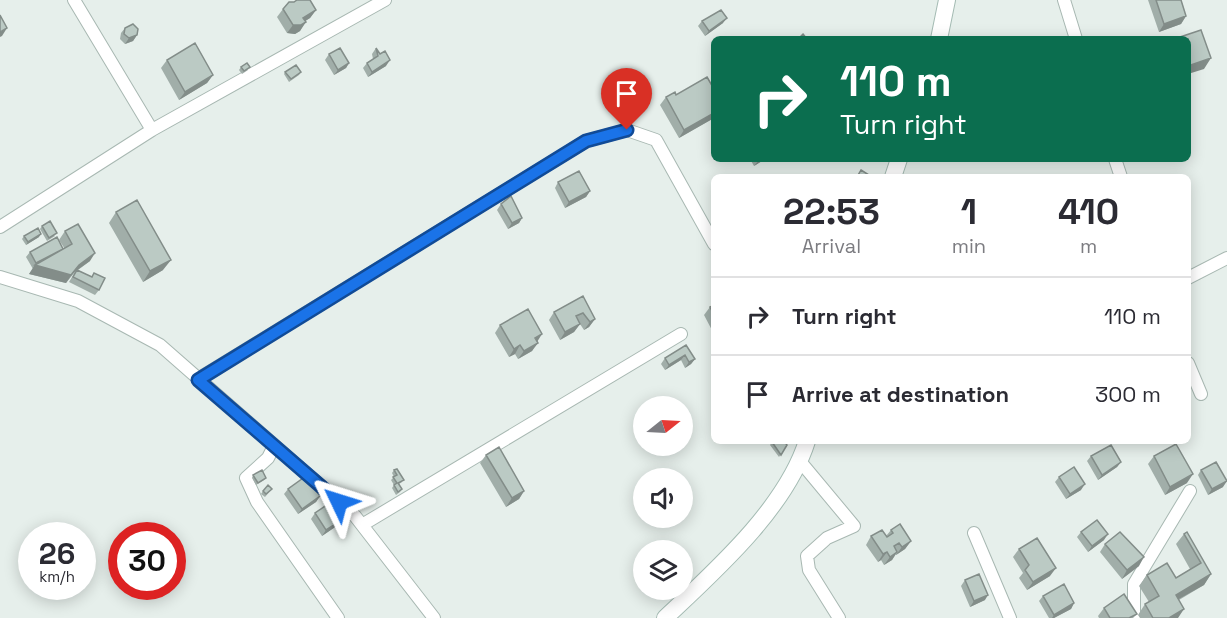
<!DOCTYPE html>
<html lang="en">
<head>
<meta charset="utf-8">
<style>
  :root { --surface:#fff; --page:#f7f7f7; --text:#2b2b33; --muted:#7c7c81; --line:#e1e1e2 }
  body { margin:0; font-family:"Space Grotesk",sans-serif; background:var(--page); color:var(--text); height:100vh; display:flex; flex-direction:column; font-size:22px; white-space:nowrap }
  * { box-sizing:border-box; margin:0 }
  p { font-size:20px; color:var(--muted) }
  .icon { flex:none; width:33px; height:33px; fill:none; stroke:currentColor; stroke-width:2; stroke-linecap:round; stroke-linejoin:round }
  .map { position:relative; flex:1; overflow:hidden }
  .sheet { position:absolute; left:711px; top:174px; width:480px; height:270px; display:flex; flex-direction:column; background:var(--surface); border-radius:9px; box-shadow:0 3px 15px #0003 }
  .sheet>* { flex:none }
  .top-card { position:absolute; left:711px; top:36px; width:480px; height:126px; border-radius:9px; box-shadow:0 3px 15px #0003; background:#0b6e4f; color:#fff; overflow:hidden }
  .needle { width:39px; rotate:72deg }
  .controls { position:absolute; left:633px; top:396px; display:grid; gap:12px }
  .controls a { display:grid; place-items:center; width:60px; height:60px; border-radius:50%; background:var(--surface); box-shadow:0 3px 15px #0003; font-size:30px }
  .speed { position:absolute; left:18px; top:522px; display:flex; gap:12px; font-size:30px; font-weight:700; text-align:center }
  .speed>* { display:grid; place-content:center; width:78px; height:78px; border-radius:50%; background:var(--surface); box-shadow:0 3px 15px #0003; line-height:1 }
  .speed small { font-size:15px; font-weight:400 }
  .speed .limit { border:9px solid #d22; background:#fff; color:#111 }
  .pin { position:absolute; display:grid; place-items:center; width:51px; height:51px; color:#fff; margin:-62px -26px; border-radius:50% 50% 50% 0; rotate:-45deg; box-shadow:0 0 6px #0007 }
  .pin .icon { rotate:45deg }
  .me { position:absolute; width:66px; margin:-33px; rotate:311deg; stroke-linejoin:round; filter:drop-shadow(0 0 4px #0008) }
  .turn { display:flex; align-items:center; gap:21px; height:126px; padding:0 30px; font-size:27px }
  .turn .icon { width:78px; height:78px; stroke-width:2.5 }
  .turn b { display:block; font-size:42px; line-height:51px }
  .eta { display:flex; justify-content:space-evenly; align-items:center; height:102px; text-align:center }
  .eta b { font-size:36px; font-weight:800; line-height:42px }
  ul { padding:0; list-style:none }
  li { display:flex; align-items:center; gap:18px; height:78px; padding:0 30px; border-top:2px solid var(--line) }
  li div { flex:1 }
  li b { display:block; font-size:22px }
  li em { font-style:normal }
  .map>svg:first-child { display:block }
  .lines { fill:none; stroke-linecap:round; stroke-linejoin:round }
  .street-casing { stroke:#a8b8b2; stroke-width:14 }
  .secondary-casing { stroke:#a4bbb3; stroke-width:18 }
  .street { stroke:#fff; stroke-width:12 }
  .secondary { stroke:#fff; stroke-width:16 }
  .wall { fill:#a1aea9 }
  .shaded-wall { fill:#838d89 }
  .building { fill:#bbcac4; stroke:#838d89; stroke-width:1.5 }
  .route-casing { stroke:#114b97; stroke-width:15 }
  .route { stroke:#1a73e8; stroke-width:10 }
</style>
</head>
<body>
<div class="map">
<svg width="1227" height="618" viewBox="0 0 1227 618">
  <rect width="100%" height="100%" fill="#e6efeb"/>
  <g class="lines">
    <g class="street-casing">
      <path id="street" d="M74,0L152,130
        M1064,0L1076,39
        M1115,159L1121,177
        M0,227L152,130L385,0
        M0,277L78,301L160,345L355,516L434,618
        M1188,278L1227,258
        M1188,363L1201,394
        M198,379L586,141L627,130L656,140L714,244
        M274,446L268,458L246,478L257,502L338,618
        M799,460L854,526L827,538L807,556L809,570L839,618
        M362,525L681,334
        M974,533L1010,618
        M1134,618V584L1190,491"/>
    </g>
    <g class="secondary-casing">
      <path id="secondary" d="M939,39L947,0
        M893,177L899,159
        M665,618C715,571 786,508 807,441"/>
    </g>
    <use href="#street" class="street"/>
    <use href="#secondary" class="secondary"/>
  </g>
  <path class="wall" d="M1148,0H1181L1186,16L1181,24L1159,32Z
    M283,9L316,10L310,18L305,21L300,31L295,34L287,33L277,17Z
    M702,21L723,23L705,36L698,26Z
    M125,28L137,35L133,41L125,44L120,39L121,33Z
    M376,48L386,66L368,77L363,68L367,63L373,59L372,54Z
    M329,54L349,63L346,68L334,75L325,60Z
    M167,60L213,75L207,83L179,100L161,68Z
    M241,67L248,70L242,74L239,70Z
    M285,72H301L299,75L289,82L284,74Z
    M714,87V118L679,138L660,105L666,97L713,88Z
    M750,159H763L762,161L754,166Z
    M558,182L590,191L586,197L565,208L555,188Z
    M501,204L522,218L519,223L508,229L497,210Z
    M116,212L163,270L143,282L109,223Z
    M42,226L55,236L47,241L40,229Z
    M65,231L90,261L78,270L91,277L94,273L99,290L95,295L69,282L75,272L66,283L29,274L33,269L26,257L30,252L65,249L59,240Z
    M24,236L39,237L26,245L22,239Z
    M583,296L595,319L589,327L584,330L580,324L574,332L560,340L549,320L554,312Z
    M714,305V334L704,315L710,307Z
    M500,325L537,341L532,351L518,359L515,354L509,357L495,333Z
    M686,345L695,359L691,364L685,368L681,360L665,370L661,364L665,358Z
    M772,442L787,445L779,457L770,445Z
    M486,455L524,491L519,499L506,507L480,463Z
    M1091,456L1121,462L1117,467L1098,480L1087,461Z
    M1154,456L1187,483L1165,495L1148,464Z
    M394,470L402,482L399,484L402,489L400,492L396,495L392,488L394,485L391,480L394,477L392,473Z
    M1201,470L1223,487L1208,495L1198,475Z
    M253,475L266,478L264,480L256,485L252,478Z
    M1059,477L1081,490L1066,499L1055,482Z
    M272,489L265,497L261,494L263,491Z
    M288,489L320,496L316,502L298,514L284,494Z
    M315,513L345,518L341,523L322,536L311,519Z
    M891,530L911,541L905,549L896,555V554L892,560L884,565L881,560L878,562L866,545L871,536H886Z
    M1081,532L1104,540L1088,552L1077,537Z
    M1184,534L1211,574L1204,585L1179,600L1178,618H1140L1138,615L1145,604L1149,602L1139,586L1147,575L1176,578L1190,569L1176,544Z
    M1105,544L1139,566L1122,579L1100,552Z
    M1019,549L1050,576L1027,590L1019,578L1023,573L1013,557Z
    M965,580L985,600L970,607L961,586Z
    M1043,596L1074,603L1071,609L1054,618H1049L1039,601Z
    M1104,608L1137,614L1133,618H1099L1098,616Z"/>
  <path class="shaded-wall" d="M316,10L310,18L299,25L306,22L300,31L295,34L287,33L293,25Z
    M1186,16L1181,24L1159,32L1164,24Z
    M727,18L723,23L705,36L709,31Z
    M7,28L2,36L0,37V32Z
    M137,35L133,41L125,44L129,38Z
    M1211,58L1204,69L1188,74V66Z
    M390,60L386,66L368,77L372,72Z
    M349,63L346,68L334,75L338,70Z
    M213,75L207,83L179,100L185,92Z
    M714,113V118L679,138L684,130Z
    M760,159H763L762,161L754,166Z
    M590,191L586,197L565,208L569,202Z
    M522,218L519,223L508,229L512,223Z
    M41,234L39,237L26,245L28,242Z
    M63,249L79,265L95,253L90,261L73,273L66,283L29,274L36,263Z
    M171,260L163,270L143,282L150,271Z
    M595,319L589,327L584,330L590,322Z
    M580,324L574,332L560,340L565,332Z
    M542,334L537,342L535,338Z
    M538,343L532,351L518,359L524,351Z
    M520,345L515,354L509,357L514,349Z
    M685,355L681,360L665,370L669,365Z
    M695,359L691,364L685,368L689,362Z
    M1121,462L1117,467L1098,480L1102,475Z
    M1193,474L1187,483L1165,495L1170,487Z
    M1227,481L1223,487L1208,495L1212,489Z
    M1085,484L1081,490L1066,499L1070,494Z
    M524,491L519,499L506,507L512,498Z
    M320,496L316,502L298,514L302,509Z
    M345,518L341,523L322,536L326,530Z
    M1108,534L1104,540L1088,552L1092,546Z
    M911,541L905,549L896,555L902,547Z
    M887,552L881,560L878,562L883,554Z
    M897,552L892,560L884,565L890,557Z
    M1144,557L1139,566L1122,579L1127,570Z
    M1056,568L1050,576L1027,590L1033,582Z
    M1211,574L1204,585L1168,605L1176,595Z
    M988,595L985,600L970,607L974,601Z
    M1074,603L1071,609L1054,618H1052L1054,615Z
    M1184,609L1178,618H1169Z"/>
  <path class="building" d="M297,0H310L316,10L303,18L306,22L301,25H293L283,9L289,2H294Z
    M1156,0H1181L1186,16L1164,24Z
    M721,10L727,18L709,31L702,21Z
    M0,15L7,28L0,32Z
    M133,24L138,29L137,35L129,38L124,34L125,28Z
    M1201,30L1211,58L1188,66V39H1174Z
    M803,34L807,39H798Z
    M195,43L213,75L185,92L167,60Z
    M340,48L349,63L338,70L329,54Z
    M376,48L380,54L385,51L390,60L372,72L367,63L378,56Z
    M247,63L250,67L244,71L241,67Z
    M296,65L301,72L291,79L285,72Z
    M707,77L714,89V113L684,130L666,97L675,92L676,95Z
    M861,170L869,175L868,177H857Z
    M579,171L590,191L569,202L558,182Z
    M511,196L522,218L512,223L501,204Z
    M137,200L171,260L150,271L116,212Z
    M50,221L57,233L49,238L42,226Z
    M78,224L95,253L79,265L71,275L35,265L72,244L65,231Z
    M38,228L41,234L28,242L24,236Z
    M57,237L63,249L36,263L30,252Z
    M77,270L92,277L94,273L105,278L99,290L73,277Z
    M583,296L595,319L590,322L583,313L576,316L580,324L565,332L554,312Z
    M714,305V315L710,307Z
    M528,309L542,334L535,338L538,343L524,351L520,345L514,349L500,325Z
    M686,345L695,359L689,362L685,355L669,365L665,358Z
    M774,441H784L787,445L781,455L772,442Z
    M1176,444L1193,474L1170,487L1154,456Z
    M1111,445L1121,462L1102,475L1091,456Z
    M499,447L524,491L512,498L486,455Z
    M1216,462L1227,481L1212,489L1201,470Z
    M1074,467L1085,484L1070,494L1059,477Z
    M397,469L404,480L398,483L402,489L398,492L394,485L397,483L393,477L397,475L394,470Z
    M262,470L266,478L258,483L253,475Z
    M306,476L320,496L302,509L288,489Z
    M268,485L272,489L266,494L263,491Z
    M334,500L345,518L326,530L315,513Z
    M1097,520L1108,534L1092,546L1081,532Z
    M900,524L911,541L902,547L899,543L894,546L897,552L890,557L887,552L883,554L871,536L882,530L887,537L893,533L891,530Z
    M1120,532L1144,557L1127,570L1105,544Z
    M1187,532L1211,574L1176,595L1184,609L1169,618H1153L1145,604L1159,596L1147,575L1167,563L1176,578L1201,563L1184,534Z
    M1037,538L1056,568L1033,582L1025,570L1029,565L1019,549Z
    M979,574L988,595L974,601L965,580Z
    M1064,584L1074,603L1054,615L1043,596Z
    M1124,594L1137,614L1129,618H1110L1104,608Z"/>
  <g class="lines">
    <g class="route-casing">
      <path id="route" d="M339,502L198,380L586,141L627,130"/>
    </g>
    <use href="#route" class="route"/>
  </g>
</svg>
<div class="controls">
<a><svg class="needle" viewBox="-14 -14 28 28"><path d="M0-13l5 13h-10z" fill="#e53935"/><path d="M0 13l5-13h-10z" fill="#7c7c81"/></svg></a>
<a><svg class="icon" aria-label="sound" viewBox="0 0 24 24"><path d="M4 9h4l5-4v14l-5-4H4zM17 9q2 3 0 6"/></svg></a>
<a><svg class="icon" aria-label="layers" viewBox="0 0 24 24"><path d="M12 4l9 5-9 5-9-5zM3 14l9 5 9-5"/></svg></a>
</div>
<div class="speed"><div>26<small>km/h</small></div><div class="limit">30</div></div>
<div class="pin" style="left:627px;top:130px;background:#d93025"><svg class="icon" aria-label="arrive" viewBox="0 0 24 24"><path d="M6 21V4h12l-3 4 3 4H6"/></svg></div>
<svg class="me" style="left:339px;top:502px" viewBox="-20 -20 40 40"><path d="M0-17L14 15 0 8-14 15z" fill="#1a73e8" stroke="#fff" stroke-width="4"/></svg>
<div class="top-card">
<div class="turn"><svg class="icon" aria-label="right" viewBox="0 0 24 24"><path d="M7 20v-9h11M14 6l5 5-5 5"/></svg><div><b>110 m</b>Turn right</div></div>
</div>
<section class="sheet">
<div class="eta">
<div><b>22:53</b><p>Arrival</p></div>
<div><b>1</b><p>min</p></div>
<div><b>410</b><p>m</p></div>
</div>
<ul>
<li><svg class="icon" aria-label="right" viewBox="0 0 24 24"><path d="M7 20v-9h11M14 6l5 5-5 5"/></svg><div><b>Turn right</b></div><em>110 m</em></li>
<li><svg class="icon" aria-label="arrive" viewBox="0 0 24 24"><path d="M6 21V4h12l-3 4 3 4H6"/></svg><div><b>Arrive at destination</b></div><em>300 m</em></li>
</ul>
</section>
</div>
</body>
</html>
